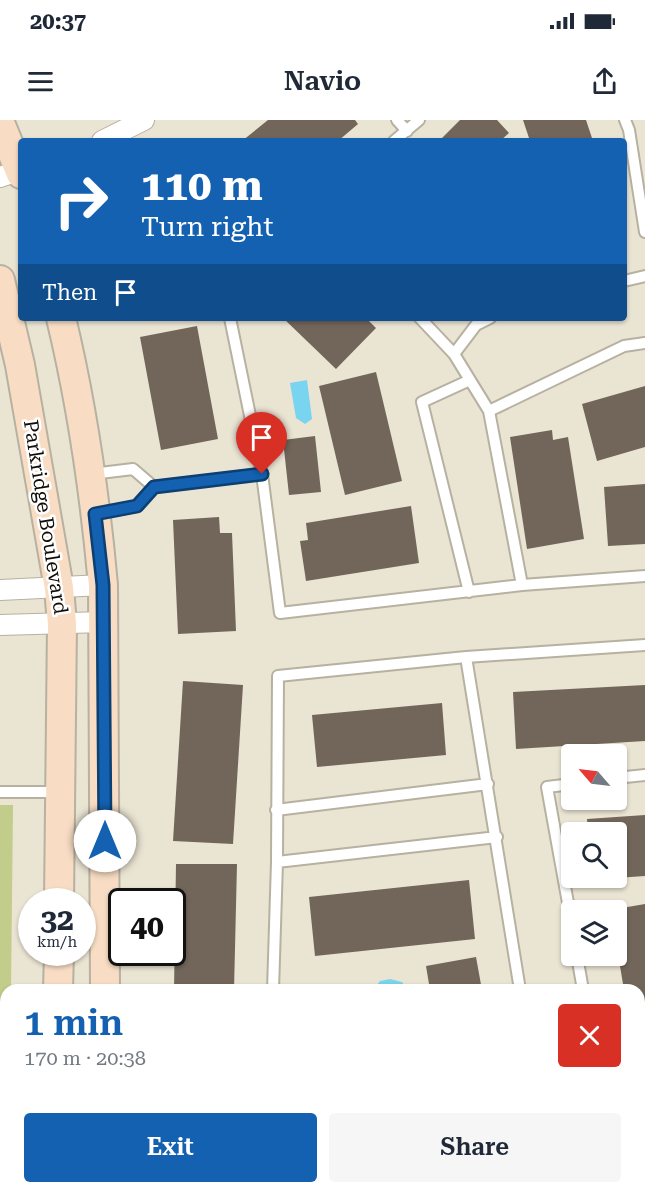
<!DOCTYPE html>
<html lang="en">
<head>
<meta charset="utf-8">
<style>
  :root { --surface:#fff; --page:#f6f6f7; --text:#1f2937; --muted:#747a83; --accent:#1361b0 }
  body { margin:0; font-family:"Roboto Serif",serif; background:var(--page); color:var(--text); height:100vh; display:flex; flex-direction:column; font-size:22px; white-space:nowrap }
  * { box-sizing:border-box; margin:0 }
  p { font-size:20px; color:var(--muted) }
  .icon { flex:none; width:33px; height:33px; fill:none; stroke:currentColor; stroke-width:2; stroke-linecap:round; stroke-linejoin:round }
  .map { position:relative; flex:1; overflow:hidden }
  .sheet { position:absolute; left:0px; top:864px; width:645px; height:210px; display:flex; flex-direction:column; background:var(--surface); border-radius:18px 18px 0 0; box-shadow:0 2px 4px #0004 }
  .sheet>* { flex:none }
  .guide { position:absolute; left:18px; top:18px; width:609px; height:183px; border-radius:6px; box-shadow:0 2px 4px #0004; background:#1361b0; color:#fff; overflow:hidden }
  .needle { width:39px; rotate:298deg }
  .fabs { position:absolute; left:561px; top:624px; display:grid; gap:12px }
  .fabs a { display:grid; place-items:center; width:66px; height:66px; border-radius:6px; background:var(--surface); box-shadow:0 2px 4px #0004; font-size:30px }
  .speed { position:absolute; left:18px; top:768px; display:flex; gap:12px; font-size:30px; font-weight:700; text-align:center }
  .speed>* { display:grid; place-content:center; width:78px; height:78px; border-radius:50%; background:var(--surface); box-shadow:0 2px 4px #0004; line-height:1 }
  .speed small { font-size:15px; font-weight:400 }
  .speed .limit { border:3px solid #111; border-radius:9px; background:#fff; color:#111 }
  .pin { position:absolute; display:grid; place-items:center; width:51px; height:51px; color:#fff; margin:-62px -26px; border-radius:50% 50% 50% 0; rotate:-45deg; box-shadow:0 0 6px #0007 }
  .pin .icon { rotate:45deg }
  .me { position:absolute; width:66px; margin:-33px; rotate:0deg; stroke-linejoin:round; filter:drop-shadow(0 0 4px #0008) }
  .turn { display:flex; align-items:center; gap:21px; height:126px; padding:0 24px; font-size:27px }
  .turn .icon { width:78px; height:78px; stroke-width:2.5 }
  .turn b { display:block; font-size:42px; line-height:51px }
  .then { display:flex; align-items:center; height:57px; padding:0 24px; background:#0003; gap:12px; font-size:22px }
  .round { display:grid; place-items:center; flex:none; width:63px; height:63px; border-radius:6px; background:var(--page) }
  .summary { display:flex; align-items:center; justify-content:space-between; height:102px; padding:0 24px }
  h1 { font-size:36px; font-weight:600; line-height:45px; color:var(--accent) }
  .action { display:flex; gap:12px; margin-top:auto; padding:12px 24px }
  .action a { flex:1; height:69px; border-radius:6px; background:var(--accent); color:#fff; font-size:24px; font-weight:600; line-height:69px; text-align:center }
  .action a+a { background:var(--page); color:var(--text) }
  .status { display:flex; justify-content:space-between; align-items:center; height:42px; padding:0 30px; background:var(--surface); direction:ltr }
  .status svg { height:16px; fill:currentColor }
  header { display:flex; justify-content:space-between; align-items:center; height:78px; padding:0 24px; background:var(--surface); font-size:27px; font-weight:600 }
  .map>svg:first-child { display:block }
  .green { fill:#c2cd8b }
  .water { fill:#79d4f0 }
  .building { fill:#72665a }
  .lines { fill:none; stroke-linecap:round; stroke-linejoin:round }
  .lane-casing { stroke:#b7b1a1; stroke-width:14 }
  .street-casing { stroke:#b7b1a1; stroke-width:22 }
  .secondary-casing { stroke:#b7b1a1; stroke-width:32 }
  .lane { stroke:#fff; stroke-width:10 }
  .street { stroke:#fff; stroke-width:20 }
  .secondary { stroke:#f8ddc4; stroke-width:28 }
  .route-casing { stroke:#0c3f72; stroke-width:15 }
  .route { stroke:#1361b0; stroke-width:10 }
  .labels { text-anchor:middle; stroke-width:5; stroke-linejoin:round; paint-order:stroke }
  .street-label { font-size:20px; fill:#0f0d07; stroke:#fff }
</style>
</head>
<body>
<div class="status"><b>20:37</b><svg viewBox="0 0 49 12"><path d="M0 12V9h3v3zM5 12V6h3v6zM10 12V3h3v9zM15 12V0h3v12zM26 1h20v11H26zM47 4h2v5h-2z"/></svg></div>
<header><svg class="icon" aria-label="menu" viewBox="0 0 24 24"><path d="M4 6h16M4 12h16M4 18h16"/></svg>Navio<svg class="icon" aria-label="share" viewBox="0 0 24 24"><path d="M12 15V3M7 8l5-5 5 5M5 13v7h14v-7"/></svg></header>
<div class="map">
<svg width="645" height="1074" viewBox="0 0 645 1074">
  <rect width="100%" height="100%" fill="#eae4d3"/>
  <path class="green" d="M0,685H13L11,870H6V1068H9V1074H0Z"/>
  <path class="water" d="M307,260L312,299L305,304L296,298L290,263Z
    M390,859L402,862L408,870H373L380,861Z"/>
  <path class="building" d="M268,0H355L358,4L338,21H242Z
    M460,0H497L509,13L500,21H439Z
    M523,0H586L593,21H530Z
    M283,198H366L376,208L336,249Z
    M197,206L218,319L161,330L140,217Z
    M376,252L402,361L345,375L319,266Z
    M645,266V327L597,341L582,284Z
    M552,310L553,320L568,317L584,419L527,429L510,317Z
    M315,316L321,372L289,375L283,320Z
    M645,364V424L608,426L604,367Z
    M411,386L419,443L306,461L300,421L308,420L306,403Z
    M219,397L220,413H232L236,511L178,514L173,400Z
    M183,561L243,565L233,724L173,721Z
    M645,565V621L516,629L513,572Z
    M442,583L446,635L317,647L312,595Z
    M645,695V756L616,758V712H588L587,699Z
    M176,744H237L234,870H174Z
    M579,758H603V759L579,761Z
    M469,760L475,819L315,836L309,777Z
    M645,784V932L639,933V870H624L616,822V789Z
    M476,837L482,870H430L426,846Z
    M319,865L339,869V870H318Z
    M645,962V1020L639,1021V963Z
    M171,1068H232L231,1074H170Z
    M330,1068H353L345,1074H334Z"/>
  <g class="lines">
    <g class="lane-casing">
      <path id="lane" d="M397,0L407,11
        M625,0L629,10L645,112
        M394,21L419,0
        M624,161L645,156
        M230,198L262,354L280,493L522,465L645,456
        M420,198L454,234L476,205L490,198
        M454,234L489,291L522,465
        M489,291L624,226L645,223
        M92,354L133,349L154,367
        M96,394L137,386L154,367L262,354
        M469,472L422,282L470,260
        M466,537L520,870
        M616,658L645,655
        M572,664L547,667L572,805
        M0,672H59
        M276,690L488,664
        M277,742L497,717
        M577,836L583,870
        M273,870L277,742L278,556L466,537L645,525
        M639,1059L645,1058
        M552,1068L553,1074
        M267,1074V1068
        M404,1074L412,1068
        M574,1074L601,1068"/>
    </g>
    <g class="street-casing">
      <path id="street" d="M102,21L144,0
        M0,57L21,50
        M0,470L103,465
        M0,505L104,502"/>
    </g>
    <g class="secondary-casing">
      <path id="secondary" d="M0,3L21,54
        M0,160L20,245L59,468L62,504L59,782
        M61,198C82,285 95,376 103,465L105,870
        M58,870L59,832
        M55,1074V1068
        M102,1074L103,1068"/>
    </g>
    <use href="#lane" class="lane"/>
    <use href="#street" class="street"/>
    <use href="#secondary" class="secondary"/>
  </g>
  <g class="lines">
    <g class="route-casing">
      <path id="route" d="M105,721L103,465L95,394L137,386L154,367L262,354"/>
    </g>
    <use href="#route" class="route"/>
  </g>
  <g class="labels">
    <g class="street-label">
      <text transform="translate(46 397) rotate(81)" y="7">Parkridge Boulevard</text>
    </g>
  </g>
</svg>
<div class="fabs">
<a><svg class="needle" viewBox="-14 -14 28 28"><path d="M0-13l5 13h-10z" fill="#e53935"/><path d="M0 13l5-13h-10z" fill="#747a83"/></svg></a>
<a><svg class="icon" aria-label="search" viewBox="0 0 24 24"><circle cx="10" cy="10" r="6"/><path d="M15 15l6 6"/></svg></a>
<a><svg class="icon" aria-label="layers" viewBox="0 0 24 24"><path d="M12 4l9 5-9 5-9-5zM3 14l9 5 9-5"/></svg></a>
</div>
<div class="speed"><div>32<small>km/h</small></div><div class="limit">40</div></div>
<div class="pin" style="left:262px;top:354px;background:#d93025"><svg class="icon" aria-label="arrive" viewBox="0 0 24 24"><path d="M6 21V4h12l-3 4 3 4H6"/></svg></div>
<svg class="me" style="left:105px;top:721px" viewBox="-20 -20 40 40"><circle r="19" fill="#fff"/><path d="M0-13L10 11 0 6-10 11z" fill="#1361b0"/></svg>
<div class="guide">
<div class="turn"><svg class="icon" aria-label="right" viewBox="0 0 24 24"><path d="M7 20v-9h11M14 6l5 5-5 5"/></svg><div><b>110 m</b>Turn right</div></div>
<div class="then">Then<svg class="icon" aria-label="arrive" viewBox="0 0 24 24"><path d="M6 21V4h12l-3 4 3 4H6"/></svg></div>
</div>
<section class="sheet">
<div class="summary"><div><h1>1 min</h1><p>170 m · 20:38</p></div><a class="round" style="background:#d93025;color:#fff"><svg class="icon" aria-label="close" viewBox="0 0 24 24"><path d="M6 6l12 12M18 6L6 18"/></svg></a></div>
<div class="action"><a>Exit</a><a>Share</a></div>
</section>
</div>
</body>
</html>
